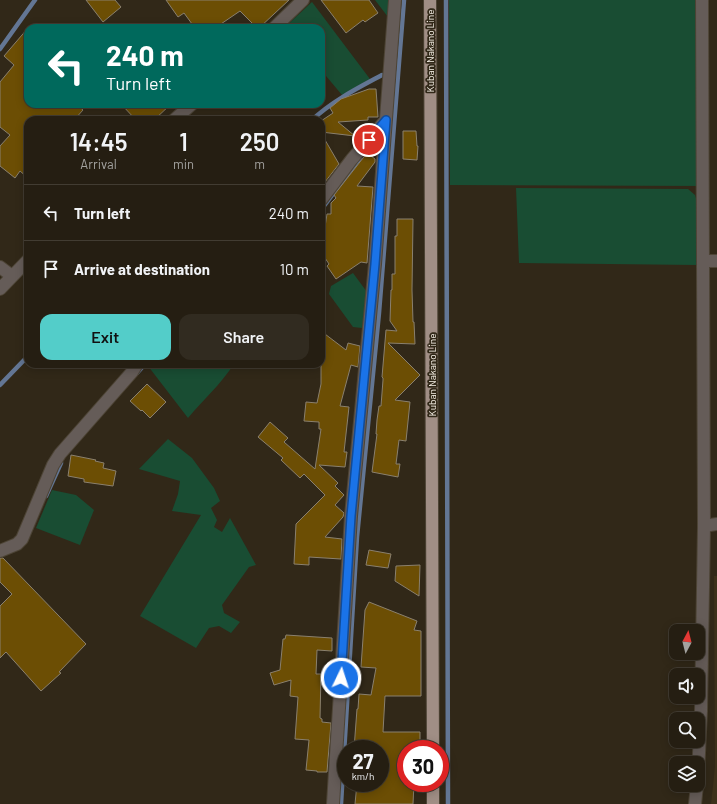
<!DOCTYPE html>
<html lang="en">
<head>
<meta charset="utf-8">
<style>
  :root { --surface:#251e12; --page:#312b20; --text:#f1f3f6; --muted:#a3a29f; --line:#423c32; --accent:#53cdc9 }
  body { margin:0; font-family:Barlow,sans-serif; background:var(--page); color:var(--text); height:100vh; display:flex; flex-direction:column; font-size:15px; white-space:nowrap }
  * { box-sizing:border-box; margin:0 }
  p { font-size:13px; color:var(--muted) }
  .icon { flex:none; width:22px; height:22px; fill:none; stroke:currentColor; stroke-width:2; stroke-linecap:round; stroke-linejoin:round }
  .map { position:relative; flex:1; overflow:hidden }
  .details { position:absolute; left:24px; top:116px; width:301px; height:252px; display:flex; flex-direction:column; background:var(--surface); border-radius:12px; box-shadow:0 2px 10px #0003,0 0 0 1px var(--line) }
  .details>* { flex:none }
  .hud { position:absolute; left:24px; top:24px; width:301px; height:84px; border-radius:12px; box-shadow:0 2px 10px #0003,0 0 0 1px var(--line); background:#00695c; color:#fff; overflow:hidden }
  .needle { width:26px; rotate:7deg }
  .fabs { position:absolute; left:669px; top:624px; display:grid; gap:8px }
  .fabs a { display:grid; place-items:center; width:36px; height:36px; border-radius:8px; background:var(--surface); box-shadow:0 2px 10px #0003,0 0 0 1px var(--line); font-size:20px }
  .speed { position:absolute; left:337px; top:740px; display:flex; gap:8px; font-size:20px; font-weight:700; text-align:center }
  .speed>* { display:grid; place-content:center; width:52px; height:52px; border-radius:50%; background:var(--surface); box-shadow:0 2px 10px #0003,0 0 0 1px var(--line); line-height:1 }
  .speed small { font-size:10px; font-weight:400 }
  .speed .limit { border:6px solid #d22; background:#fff; color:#111 }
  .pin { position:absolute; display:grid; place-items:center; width:34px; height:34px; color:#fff; margin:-17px; border:2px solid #fff; border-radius:50%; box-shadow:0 1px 4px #0007 }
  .me { position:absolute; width:44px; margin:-22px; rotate:4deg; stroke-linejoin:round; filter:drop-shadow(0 0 3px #0008) }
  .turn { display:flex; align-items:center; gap:14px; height:84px; padding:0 16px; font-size:18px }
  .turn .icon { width:52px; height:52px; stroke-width:2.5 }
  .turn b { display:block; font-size:28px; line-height:34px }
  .eta { display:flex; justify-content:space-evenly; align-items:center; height:68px; text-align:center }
  .eta b { font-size:24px; font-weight:600; line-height:28px }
  .cta { display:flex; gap:8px; margin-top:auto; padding:8px 16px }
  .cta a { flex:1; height:46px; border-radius:12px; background:var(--accent); color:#111; font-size:16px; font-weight:600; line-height:46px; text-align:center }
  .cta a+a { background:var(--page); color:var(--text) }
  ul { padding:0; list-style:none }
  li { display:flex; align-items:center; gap:12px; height:56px; padding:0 16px; border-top:1px solid var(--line) }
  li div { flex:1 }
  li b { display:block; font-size:15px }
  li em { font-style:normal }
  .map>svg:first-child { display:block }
  .built { fill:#3d311b }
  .green { fill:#194d33 }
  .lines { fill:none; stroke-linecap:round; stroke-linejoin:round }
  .stream { stroke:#637694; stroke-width:4.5 }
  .building { fill:#6c4e04; stroke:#8a806e }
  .minor-casing { stroke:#4d4435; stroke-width:14 }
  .major-casing { stroke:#4d4435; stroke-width:14 }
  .minor { stroke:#655c58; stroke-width:12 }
  .major { stroke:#a08e85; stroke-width:12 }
  .route-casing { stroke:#114b97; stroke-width:10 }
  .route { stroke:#1a73e8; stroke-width:7 }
  .labels { text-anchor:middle; stroke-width:3.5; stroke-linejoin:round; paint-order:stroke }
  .street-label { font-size:10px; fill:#f7f1e7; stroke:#312818 }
</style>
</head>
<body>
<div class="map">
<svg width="717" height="804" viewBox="0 0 717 804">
  <rect width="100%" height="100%" fill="#312818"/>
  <path class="built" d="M714,576H717V804H711L715,767Z"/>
  <path class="green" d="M375,0H389L388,17Z
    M449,0H709V186L450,185Z
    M312,2L370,79L342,95L321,70V28H284Z
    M516,188L688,189L695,195L697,202L696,265L519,263Z
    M353,273L367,292L362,328L353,327L329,294L331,286Z
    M150,364H234C221,384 203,400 188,418L148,366Z
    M168,439L192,458L214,488L220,501L211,508L217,520L214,527L222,532L230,518L256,565L249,567L222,605L224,613L240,622L231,633L219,626L209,628L196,648L140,616L201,515L172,511L178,494L180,481L139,469Z
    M52,490L76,495L94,510L80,545L36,528Z"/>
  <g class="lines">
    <path class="stream" d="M446,0L448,804
      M0,49L35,0
      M312,120C332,101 358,88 382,75
      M321,210L360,158
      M137,373L145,364
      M0,385L28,356
      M46,496L61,463
      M341,804L357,537L379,313L404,0"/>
  </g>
  <path class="building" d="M86,0H115L121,7L103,22Z
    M166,0H289L259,28H257L240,11L215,28H195L184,13L178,17Z
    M321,0H369L378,13L365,22L363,20L346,33Z
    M28,28V104H76L83,110L74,120H28V178L20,171L15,178L0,166V146L10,135L0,127V82L14,65L4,56Z
    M369,89H376L378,117H368V120L338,122L355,136L321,132V121L333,113L330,108L341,99Z
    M121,104H171L154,120H136Z
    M403,131H416L417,146H418L417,160L403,159Z
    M321,133L339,164L325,182L321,176Z
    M367,153L375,159V162L357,186L373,187L367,263L361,262L336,279L327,266L329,264L321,252V230L325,227L327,214H331V203L336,198L334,195Z
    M397,219H413L412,290L413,322H414L415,344L388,343L420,375L395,400L410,402L406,441L399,440L396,464H400L398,477L372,472L377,434H376L377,420L379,406H381L383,380V378L382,377L386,330L397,331L390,321L391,290H392V274H395V236H397Z
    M321,331L346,350L348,343L360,346L358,367L351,365L340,406L349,407L344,452H347L345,467L319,465L338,483L335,486L344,495L335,505L344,513L343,517L325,537L342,539L341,559L309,557V565L294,564L296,524L325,495L304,474L300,478L281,460L283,458L258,437L270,422L288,438L284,442L315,469L321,429H319V422L304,421L306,402L317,403L321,384Z
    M147,384L166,402L150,418L142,410L141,411L130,401Z
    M71,455L96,460L95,461L104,463L103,468L116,471L113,486L84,482V479L68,476Z
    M369,550L391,554L388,568L366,565Z
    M0,558H3L86,644L59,672L61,673L41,691L6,652L0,658V606L12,594L0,582Z
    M420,565L419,596L395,581L396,566Z
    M369,602L417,621L414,630L421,631V696H385L383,732H420V749H406V783H414L413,804H355L357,783H380V749H354L357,709H358L359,694L371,695L376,668L361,667L365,610Z
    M286,635L332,638V651L317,650L316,674H321L320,718L322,719V722L331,723L327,772H317V771L306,770L309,740L295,739L298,697L290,696L291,680L274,685L270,673L280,670L283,639H285Z"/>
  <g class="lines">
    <g class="minor-casing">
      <path id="minor" d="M274,28L303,0
        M174,120L192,104
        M321,200L352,159L386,120
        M703,261H717
        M0,267L12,276
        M0,289L28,260
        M704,526L717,524
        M0,551L17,544L22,539L53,465L60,454L132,372L137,364
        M698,774L701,711L704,526L702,0
        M333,804L351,516L375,264L395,0
        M695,804L697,785"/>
    </g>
    <g class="major-casing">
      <path id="major" d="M430,0L433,749
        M433,783V804"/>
    </g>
    <use href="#minor" class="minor"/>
    <use href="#major" class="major"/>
  </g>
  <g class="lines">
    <g class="route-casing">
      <path id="route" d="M341,678L351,516L375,264L386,120L369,140"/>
    </g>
    <use href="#route" class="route"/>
  </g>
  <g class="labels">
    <g class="street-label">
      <text transform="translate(430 51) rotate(-90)" y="4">Kuban Nakano Line</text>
      <text transform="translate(432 375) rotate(-90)" y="4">Kuban Nakano Line</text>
    </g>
  </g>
</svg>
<div class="fabs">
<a><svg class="needle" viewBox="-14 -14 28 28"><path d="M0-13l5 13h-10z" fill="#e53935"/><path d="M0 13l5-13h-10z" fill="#a3a29f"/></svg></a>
<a><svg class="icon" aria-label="sound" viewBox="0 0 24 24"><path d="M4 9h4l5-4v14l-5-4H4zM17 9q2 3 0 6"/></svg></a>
<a><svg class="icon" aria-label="search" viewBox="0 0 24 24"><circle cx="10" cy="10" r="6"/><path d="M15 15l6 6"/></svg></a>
<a><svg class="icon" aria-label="layers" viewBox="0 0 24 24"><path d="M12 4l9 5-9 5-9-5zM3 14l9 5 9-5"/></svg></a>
</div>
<div class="speed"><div>27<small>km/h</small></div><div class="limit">30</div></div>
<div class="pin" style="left:369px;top:140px;background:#d93025"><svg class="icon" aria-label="arrive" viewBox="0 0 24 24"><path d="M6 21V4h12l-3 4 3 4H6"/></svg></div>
<svg class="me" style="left:341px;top:678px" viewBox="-20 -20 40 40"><circle r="17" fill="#1a73e8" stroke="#fff" stroke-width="3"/><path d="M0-11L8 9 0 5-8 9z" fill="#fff"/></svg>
<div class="hud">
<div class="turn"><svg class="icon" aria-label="left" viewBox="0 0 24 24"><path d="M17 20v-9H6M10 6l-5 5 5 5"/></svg><div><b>240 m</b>Turn left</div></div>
</div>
<section class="details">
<div class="eta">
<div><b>14:45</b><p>Arrival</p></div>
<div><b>1</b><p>min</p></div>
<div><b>250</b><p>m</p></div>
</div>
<ul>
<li><svg class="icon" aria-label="left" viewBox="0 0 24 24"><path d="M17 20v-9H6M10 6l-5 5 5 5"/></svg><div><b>Turn left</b></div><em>240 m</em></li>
<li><svg class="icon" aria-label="arrive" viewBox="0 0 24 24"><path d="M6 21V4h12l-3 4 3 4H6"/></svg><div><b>Arrive at destination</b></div><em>10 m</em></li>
</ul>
<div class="cta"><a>Exit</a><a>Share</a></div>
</section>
</div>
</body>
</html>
